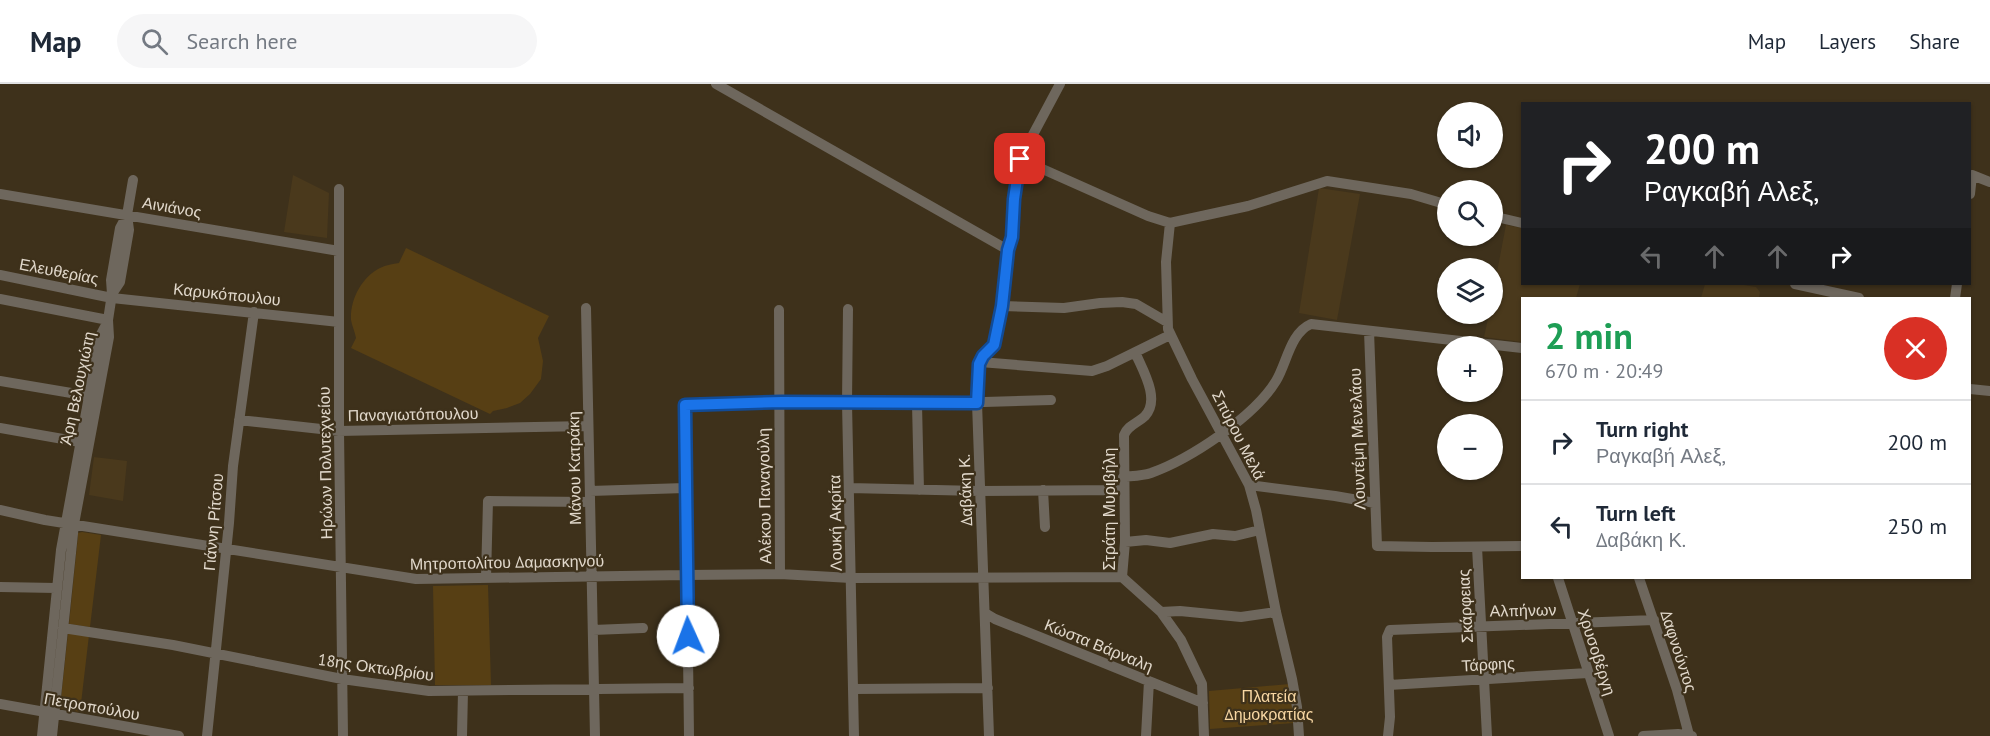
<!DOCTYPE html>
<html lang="en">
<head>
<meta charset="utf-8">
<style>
  :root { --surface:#fff; --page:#f6f6f7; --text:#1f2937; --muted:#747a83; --line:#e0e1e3 }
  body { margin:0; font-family:"PT Sans",sans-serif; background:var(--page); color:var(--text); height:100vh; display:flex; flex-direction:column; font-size:22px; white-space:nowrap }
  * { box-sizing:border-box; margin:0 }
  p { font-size:20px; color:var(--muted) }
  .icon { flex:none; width:33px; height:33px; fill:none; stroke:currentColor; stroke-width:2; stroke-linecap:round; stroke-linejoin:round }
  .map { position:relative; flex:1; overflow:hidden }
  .sheet { position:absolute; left:1521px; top:213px; width:450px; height:282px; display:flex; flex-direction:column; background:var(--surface); border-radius:0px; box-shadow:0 2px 4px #0004 }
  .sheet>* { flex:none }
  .guide { position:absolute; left:1521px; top:18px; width:450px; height:183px; border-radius:0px; box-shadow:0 2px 4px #0004; background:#202124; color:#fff; overflow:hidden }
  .tools { position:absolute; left:1437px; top:18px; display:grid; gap:12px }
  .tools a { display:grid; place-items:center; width:66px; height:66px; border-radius:50%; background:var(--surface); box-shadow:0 2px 4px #0004; font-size:30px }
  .pin { position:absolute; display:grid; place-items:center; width:51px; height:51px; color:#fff; margin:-26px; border-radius:12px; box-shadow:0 3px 9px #0006 }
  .me { position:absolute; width:66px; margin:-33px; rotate:358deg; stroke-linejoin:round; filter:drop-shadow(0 0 4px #0008) }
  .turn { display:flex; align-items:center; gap:21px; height:126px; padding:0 24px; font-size:27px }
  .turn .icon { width:78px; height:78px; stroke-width:2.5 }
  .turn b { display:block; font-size:42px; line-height:51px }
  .lanes { display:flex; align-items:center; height:57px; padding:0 24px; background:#0003; justify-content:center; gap:30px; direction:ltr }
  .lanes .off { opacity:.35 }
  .round { display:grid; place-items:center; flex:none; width:63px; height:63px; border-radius:32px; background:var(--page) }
  .overview { display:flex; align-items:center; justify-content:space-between; height:102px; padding:0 24px }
  h1 { font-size:36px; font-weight:700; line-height:45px; color:#1e9e55 }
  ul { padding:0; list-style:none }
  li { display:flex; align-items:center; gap:18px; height:84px; padding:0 24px; border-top:2px solid var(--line) }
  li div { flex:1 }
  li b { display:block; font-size:22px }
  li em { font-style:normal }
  header { display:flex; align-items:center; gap:36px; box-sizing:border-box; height:84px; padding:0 30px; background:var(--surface); border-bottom:2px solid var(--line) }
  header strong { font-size:28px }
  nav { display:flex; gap:33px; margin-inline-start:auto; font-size:21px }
  .search { width:420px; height:54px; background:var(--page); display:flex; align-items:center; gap:15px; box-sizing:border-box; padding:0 21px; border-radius:33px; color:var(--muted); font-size:22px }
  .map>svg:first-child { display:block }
  .built { fill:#4a391c }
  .green { fill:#573f14 }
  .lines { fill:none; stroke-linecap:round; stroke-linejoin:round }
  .minor { stroke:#6e675d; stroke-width:10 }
  .route-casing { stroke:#114b97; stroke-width:15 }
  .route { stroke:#1a73e8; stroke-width:10 }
  .labels { text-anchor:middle; stroke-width:4.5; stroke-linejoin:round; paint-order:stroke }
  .street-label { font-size:16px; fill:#e1d8cb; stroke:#3e311b }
  .park-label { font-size:16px; fill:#f8d7a3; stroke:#3e311b }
</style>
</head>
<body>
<header>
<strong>Map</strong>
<div class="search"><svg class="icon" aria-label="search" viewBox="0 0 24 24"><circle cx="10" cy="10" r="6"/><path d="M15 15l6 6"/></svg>Search here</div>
<nav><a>Map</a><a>Layers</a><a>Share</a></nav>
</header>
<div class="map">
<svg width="1990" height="652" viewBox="0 0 1990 652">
  <rect width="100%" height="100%" fill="#3e311b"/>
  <path class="built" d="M293,91L329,109L327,154L284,148Z
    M1319,104L1360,110L1337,236L1299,229Z
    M1506,141L1522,144V200H1580L1576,214H1522V258L1484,253L1489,230H1492L1493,209Z
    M1705,200H1738L1756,203L1760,208L1759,214H1701Z
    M94,373L127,377L123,417L89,411Z"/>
  <path class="green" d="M406,164L549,232L538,254L543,277L541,295L530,310L520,319L507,324L493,327L490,330L351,264L356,254C355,248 352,242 351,236C350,215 362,193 380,184C386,181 393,180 399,179Z
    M82,448L101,451L90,543L69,540L78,452V449Z
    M488,501L491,601H435L433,502Z
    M68,549L89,551L80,628L60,624Z
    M1290,600L1294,639L1210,645L1209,607Z"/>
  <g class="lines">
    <path class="minor" d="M716,0L1008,166
      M1020,75L1148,132L1170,139L1179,137L1248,122L1327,97L1411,110L1448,121
      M339,105V347L343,652
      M0,110L339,167
      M1970,110L1972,91L1990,98
      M1492,132L1522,139
      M1170,139L1166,178L1168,245L1192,295L1249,401L1256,426L1276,528L1292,595L1297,623L1299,652
      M0,191L112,214L339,238
      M1795,200L1859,214
      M112,210L120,198L129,146L127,131
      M1955,214L1957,200
      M0,215L108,236
      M1002,222L1064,224L1100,219L1122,218L1136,220L1167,238
      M586,224L595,652
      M848,225L847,319L854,652
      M779,226L780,490
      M1369,247L1377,462L1432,463L1522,462
      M980,278L1092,287L1107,282L1170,251
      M0,297L89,312
      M1970,305L1990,307
      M917,320L919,406
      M239,336L339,347L588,342
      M0,344L80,358
      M1123,393C1132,392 1142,392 1151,389C1190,375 1254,333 1276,297C1287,279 1290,249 1311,240L1522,264
      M1249,401L1335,412L1375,419
      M849,404L979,407L1123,406
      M1043,406L1045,443
      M590,407L685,404
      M0,426L45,436L416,495L686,491L780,490L851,494L1122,493
      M1125,458L1146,456L1170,459L1213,450L1235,452L1260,446
      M1477,463L1487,652
      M1122,493L1125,458L1124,351C1128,341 1138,339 1145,332C1161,315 1142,285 1135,268
      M1122,493L1161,528L1181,556L1202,600L1204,652
      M486,494L488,417L590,418
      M1558,494L1609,652
      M1639,494L1677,606L1689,651
      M0,503L56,504
      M1161,528L1180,527L1241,533L1276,528
      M985,529L995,535L1203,619
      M63,544L173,561L342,595L429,607L689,604
      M593,546L643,544
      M1389,601L1588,589
      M854,605L988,604
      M0,620L179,652
      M42,652L61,466L100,252L108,237
      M52,652L74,440L109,253L108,236L112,210L111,196L120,144L127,131L133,96
      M207,652L229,439L233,382L254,228
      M462,652L463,607
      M689,652L685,321L782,318L917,320L1051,316
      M989,652L977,319L979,280L983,272L994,261L1002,222L1008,166L1012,153L1014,115L1020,75L1060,0
      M1146,652L1149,597
      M1388,652L1390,633L1387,553L1390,546L1654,536
      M1643,652L1678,650L1692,652"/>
  </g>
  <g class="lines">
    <g class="route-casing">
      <path id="route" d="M688,552L685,321L782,318L977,319L979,280L983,272L994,261L1002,222L1008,166L1012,153L1014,115L1020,75"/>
    </g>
    <use href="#route" class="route"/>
  </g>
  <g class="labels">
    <g class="street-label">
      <text transform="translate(172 123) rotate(10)" y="6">Αινιάνος</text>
      <text transform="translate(59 187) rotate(11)" y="6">Ελευθερίας</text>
      <text transform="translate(227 210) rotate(6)" y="6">Καρυκόπουλου</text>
      <text transform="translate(77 304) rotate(-78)" y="6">Άρη Βελουχιώτη</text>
      <text transform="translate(413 330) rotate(-1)" y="6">Παναγιωτόπουλου</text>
      <text transform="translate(1239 351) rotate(63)" y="6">Σπύρου Μελά</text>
      <text transform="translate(1357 355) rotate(-92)" y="6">Λουντέμη Μενελάου</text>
      <text transform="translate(325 379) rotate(-91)" y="6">Ηρώων Πολυτεχνείου</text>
      <text transform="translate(574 384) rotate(-91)" y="6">Μάνου Κατράκη</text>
      <text transform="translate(965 406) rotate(-92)" y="6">Δαβάκη Κ.</text>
      <text transform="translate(764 412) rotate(-91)" y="6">Αλέκου Παναγούλη</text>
      <text transform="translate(1109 425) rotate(-90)" y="6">Στράτη Μυριβήλη</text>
      <text transform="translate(213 438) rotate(-85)" y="6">Γιάννη Ρίτσου</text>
      <text transform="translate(835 439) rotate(-91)" y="6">Λουκή Ακρίτα</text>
      <text transform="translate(507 478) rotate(-1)" y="6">Μητροπολίτου Δαμασκηνού</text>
      <text transform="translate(1465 522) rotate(-93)" y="6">Σκάρφειας</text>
      <text transform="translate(1523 526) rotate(-1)" y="6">Αλπήνων</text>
      <text transform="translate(1099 561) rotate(22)" y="6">Κώστα Βάρναλη</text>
      <text transform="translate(1679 567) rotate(72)" y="6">Δαφνούντος</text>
      <text transform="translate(1597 568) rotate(72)" y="6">Χρυσοβέργη</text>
      <text transform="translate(1488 580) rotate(-3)" y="6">Τάρφης</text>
      <text transform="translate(376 583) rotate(8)" y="6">18ης Οκτωβρίου</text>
      <text transform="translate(92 622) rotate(10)" y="6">Πετροπούλου</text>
    </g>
    <g class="park-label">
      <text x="1269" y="618">Πλατεία<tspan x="1269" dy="18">Δημοκρατίας</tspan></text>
    </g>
  </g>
</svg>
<div class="tools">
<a><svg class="icon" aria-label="sound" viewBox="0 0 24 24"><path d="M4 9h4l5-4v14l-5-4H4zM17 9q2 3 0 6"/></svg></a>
<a><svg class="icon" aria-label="search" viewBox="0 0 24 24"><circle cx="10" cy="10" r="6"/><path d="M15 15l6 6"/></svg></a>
<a><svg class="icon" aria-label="layers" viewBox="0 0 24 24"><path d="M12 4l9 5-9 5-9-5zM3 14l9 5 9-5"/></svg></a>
<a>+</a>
<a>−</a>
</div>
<div class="pin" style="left:1020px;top:75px;background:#d93025"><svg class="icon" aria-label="arrive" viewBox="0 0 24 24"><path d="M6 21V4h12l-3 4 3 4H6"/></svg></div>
<svg class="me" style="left:688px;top:552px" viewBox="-20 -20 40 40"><circle r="19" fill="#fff"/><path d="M0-13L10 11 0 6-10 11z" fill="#1a73e8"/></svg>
<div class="guide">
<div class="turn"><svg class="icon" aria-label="right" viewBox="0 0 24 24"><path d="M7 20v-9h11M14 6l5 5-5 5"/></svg><div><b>200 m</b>Ραγκαβή Αλεξ,</div></div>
<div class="lanes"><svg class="icon off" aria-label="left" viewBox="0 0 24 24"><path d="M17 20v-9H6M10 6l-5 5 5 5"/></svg><svg class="icon off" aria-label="ahead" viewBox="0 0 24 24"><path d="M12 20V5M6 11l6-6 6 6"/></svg><svg class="icon off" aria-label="ahead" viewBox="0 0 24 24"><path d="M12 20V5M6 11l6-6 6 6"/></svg><svg class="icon" aria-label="right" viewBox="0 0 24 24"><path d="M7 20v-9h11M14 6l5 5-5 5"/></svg></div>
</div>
<section class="sheet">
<div class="overview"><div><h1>2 min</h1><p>670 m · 20:49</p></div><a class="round" style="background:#d93025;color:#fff"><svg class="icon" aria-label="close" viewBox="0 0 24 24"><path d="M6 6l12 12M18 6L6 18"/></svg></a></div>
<ul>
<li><svg class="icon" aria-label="right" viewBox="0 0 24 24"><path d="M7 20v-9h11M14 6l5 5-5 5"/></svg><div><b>Turn right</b><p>Ραγκαβή Αλεξ,</p></div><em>200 m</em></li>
<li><svg class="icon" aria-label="left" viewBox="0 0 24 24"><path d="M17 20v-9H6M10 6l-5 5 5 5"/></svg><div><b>Turn left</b><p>Δαβάκη Κ.</p></div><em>250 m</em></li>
</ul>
</section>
</div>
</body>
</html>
